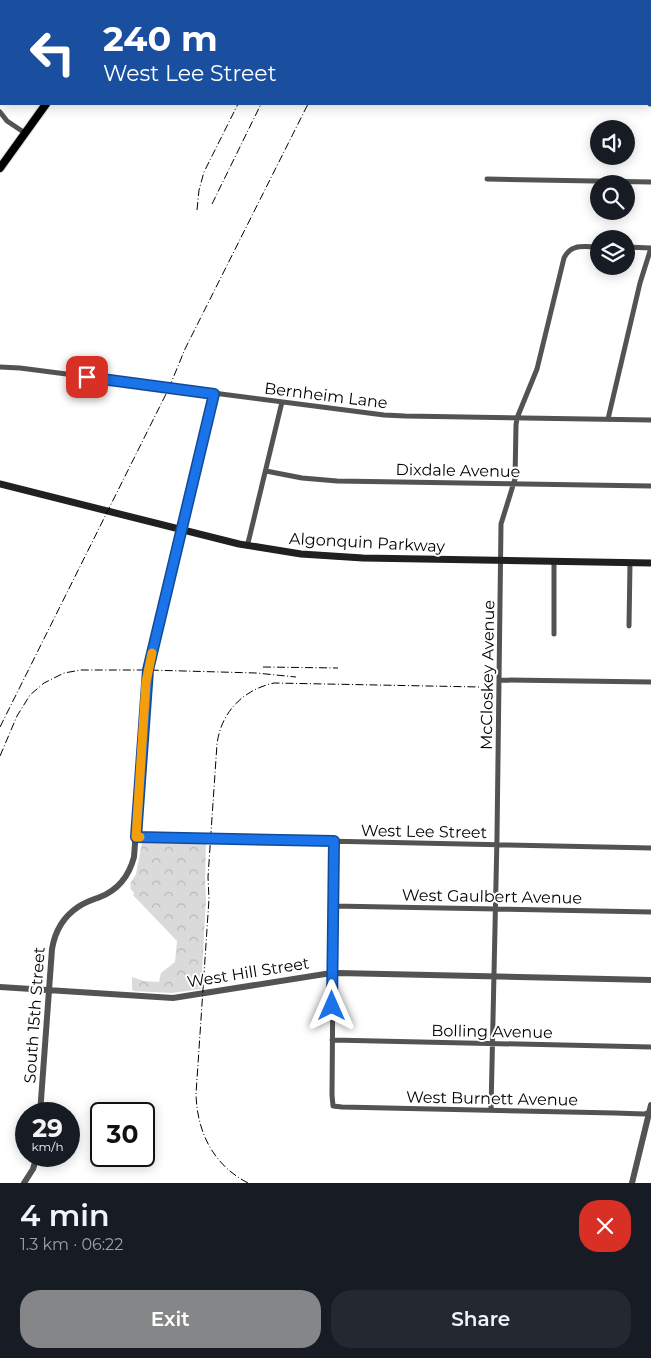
<!DOCTYPE html>
<html lang="en">
<head>
<meta charset="utf-8">
<style>
  :root { --surface:#171b24; --page:#242831; --text:#f1f3f6; --muted:#9ea1a6; --accent:#858687 }
  body { margin:0; font-family:Montserrat,sans-serif; background:var(--page); color:var(--text); height:100vh; display:flex; flex-direction:column; font-size:19px; white-space:nowrap }
  * { box-sizing:border-box; margin:0 }
  p { font-size:16px; color:var(--muted) }
  .icon { flex:none; width:28px; height:28px; fill:none; stroke:currentColor; stroke-width:2; stroke-linecap:round; stroke-linejoin:round }
  .map { position:relative; height:1183px; overflow:hidden }
  .drawer { display:flex; flex-direction:column; background:var(--surface); flex:1 }
  .drawer>* { flex:none }
  .guide { position:absolute; left:0px; top:0px; width:651px; height:105px; box-shadow:0 2px 12px #0003; background:#1a4fa0; color:#fff; overflow:hidden }
  .tools { position:absolute; left:590px; top:120px; display:grid; gap:10px }
  .tools a { display:grid; place-items:center; width:45px; height:45px; border-radius:50%; background:var(--surface); box-shadow:0 2px 12px #0003; font-size:25px }
  .speed { position:absolute; left:15px; top:1102px; display:flex; gap:10px; font-size:25px; font-weight:700; text-align:center }
  .speed>* { display:grid; place-content:center; width:65px; height:65px; border-radius:50%; background:var(--surface); box-shadow:0 2px 12px #0003; line-height:1 }
  .speed small { font-size:12px; font-weight:400 }
  .speed .limit { border:2px solid #111; border-radius:8px; background:#fff; color:#111 }
  .pin { position:absolute; display:grid; place-items:center; width:42px; height:42px; color:#fff; margin:-21px; border-radius:10px; box-shadow:0 2px 8px #0006 }
  .me { position:absolute; width:55px; margin:-28px; rotate:0deg; stroke-linejoin:round; filter:drop-shadow(0 0 4px #0008) }
  .turn { display:flex; align-items:center; gap:18px; height:105px; padding:0 20px; font-size:22px }
  .turn .icon { width:65px; height:65px; stroke-width:2.5 }
  .turn b { display:block; font-size:35px; line-height:42px }
  .round { display:grid; place-items:center; flex:none; width:52px; height:52px; border-radius:20px; background:var(--page) }
  .summary { display:flex; align-items:center; justify-content:space-between; height:85px; padding:0 20px }
  h1 { font-size:30px; font-weight:600; line-height:38px }
  .cta { display:flex; gap:10px; margin-top:auto; padding:10px 20px }
  .cta a { flex:1; height:58px; border-radius:20px; background:var(--accent); color:#fff; font-size:20px; font-weight:600; line-height:58px; text-align:center }
  .cta a+a { background:var(--page); color:var(--text) }
  .map>svg:first-child { display:block }
  .park { fill:url(#park-crowns) }
  .lines { fill:none; stroke-linecap:round; stroke-linejoin:round }
  .primary-casing { stroke:#dbdbdb; stroke-width:10 }
  .minor { stroke:#535353; stroke-width:5 }
  .tertiary { stroke:#535353; stroke-width:6 }
  .secondary { stroke:#202020; stroke-width:7 }
  .primary { stroke:#000; stroke-width:8 }
  .rail { stroke:#000; stroke-width:1; stroke-dasharray:8 2.5 1 2.5; stroke-linecap:butt }
  .route-casing { stroke:#114b97; stroke-width:12 }
  .route { stroke:#1a73e8; stroke-width:9 }
  .slow { stroke:#f59e0b; stroke-width:9 }
  .labels { text-anchor:middle; stroke-width:4; stroke-linejoin:round; paint-order:stroke }
  .street-label { font-size:16px; fill:#000; stroke:#fff }
</style>
</head>
<body>
<div class="map">
<svg width="651" height="1183" viewBox="0 0 651 1183">
  <defs>
    <pattern id="park-crowns" width="20" height="18" patternUnits="userSpaceOnUse" patternTransform="scale(1.25)"><rect width="20" height="18" fill="#dadada"/><path d="M2 6a3 3 0 1 1 6 0M12 15a3 3 0 1 1 6 0" fill="none" stroke="#b9b9b9"/></pattern>
  </defs>
  <rect width="100%" height="100%" fill="#fff"/>
  <path class="park" d="M142,843L206,844L205,878L206,899L201,989L172,993L134,991L132,989V977L144,981L159,982L161,973L175,962L177,941L133,895L134,893L130,888L131,885L130,884L136,874Z"/>
  <g class="lines">
    <g class="primary-casing">
      <path id="primary" d="M119,1L120,0
        M0,168L46,104"/>
    </g>
    <path class="minor" d="M2,0L3,1
      M76,0L77,1
      M437,0L440,1
      M13,1L14,0
      M499,1L500,0
      M508,1L509,0
      M636,1V0
      M0,10H1
      M650,29H651
      M650,104H651
      M0,112L7,121L25,133
      M487,179L651,182
      M626,247L651,248
      M0,367L20,368L384,415L405,416L651,420
      M608,419L640,283L651,248
      M266,471L302,478L337,481L651,486
      M182,530L214,394
      M247,546L249,539L282,402
      M554,562V634
      M629,626L630,563
      M499,680L651,682
      M136,837L651,848
      M334,841L332,1095L333,1106L342,1107L615,1113L644,1114L650,1112
      M333,906L651,912
      M332,1040L651,1047
      M491,1110L497,837L501,524L515,479L516,425L517,418L537,369L564,258C571,243 584,247 599,247"/>
    <path class="tertiary" d="M0,987L173,998L325,974L338,973L651,980
      M40,1114L52,949C55,931 63,917 78,907C85,902 92,900 100,897C118,890 129,876 134,857L148,670L182,530
      M24,1183L33,1169L37,1156
      M632,1183L651,1105"/>
    <path class="secondary" d="M0,484L239,544L301,554L363,558L651,563"/>
    <use href="#primary" class="primary"/>
    <path class="rail" d="M292,1L293,0
      M311,1L312,0
      M359,1L360,0
      M370,1L371,0
      M212,204L261,104
      M197,210L199,190L204,172L238,104
      M263,667L338,668
      M0,727L169,388L185,349L308,104
      M0,756L17,716L30,695L44,683L64,673L81,670H148L256,673L296,677
      M248,1183C213,1165 197,1132 196,1094L209,899L208,877L217,744C221,713 242,690 274,683L480,687"/>
  </g>
  <g class="lines">
    <g class="route-casing">
      <path id="route" d="M87,377L214,394L148,670L136,837L334,841L332,1006"/>
    </g>
    <use href="#route" class="route"/>
    <path class="slow" d="M140,837H136L146,682L152,653"/>
  </g>
  <g class="labels">
    <g class="street-label">
      <text transform="translate(326 395) rotate(7)" y="6">Bernheim Lane</text>
      <text transform="translate(458 470) rotate(1)" y="6">Dixdale Avenue</text>
      <text transform="translate(367 542) rotate(3)" y="6">Algonquin Parkway</text>
      <text transform="translate(487 675) rotate(-89)" y="6">McCloskey Avenue</text>
      <text transform="translate(424 831) rotate(1)" y="6">West Lee Street</text>
      <text transform="translate(492 896) rotate(1)" y="6">West Gaulbert Avenue</text>
      <text transform="translate(248 972) rotate(-9)" y="6">West Hill Street</text>
      <text transform="translate(34 1015) rotate(-86)" y="6">South 15th Street</text>
      <text transform="translate(492 1031) rotate(1)" y="6">Bolling Avenue</text>
      <text transform="translate(492 1098) rotate(1)" y="6">West Burnett Avenue</text>
    </g>
  </g>
</svg>
<div class="tools">
<a><svg class="icon" aria-label="sound" viewBox="0 0 24 24"><path d="M4 9h4l5-4v14l-5-4H4zM17 9q2 3 0 6"/></svg></a>
<a><svg class="icon" aria-label="search" viewBox="0 0 24 24"><circle cx="10" cy="10" r="6"/><path d="M15 15l6 6"/></svg></a>
<a><svg class="icon" aria-label="layers" viewBox="0 0 24 24"><path d="M12 4l9 5-9 5-9-5zM3 14l9 5 9-5"/></svg></a>
</div>
<div class="speed"><div>29<small>km/h</small></div><div class="limit">30</div></div>
<div class="pin" style="left:87px;top:377px;background:#d93025"><svg class="icon" aria-label="arrive" viewBox="0 0 24 24"><path d="M6 21V4h12l-3 4 3 4H6"/></svg></div>
<svg class="me" style="left:332px;top:1006px" viewBox="-20 -20 40 40"><path d="M0-17L14 15 0 8-14 15z" fill="#1a73e8" stroke="#fff" stroke-width="4"/></svg>
<div class="guide">
<div class="turn"><svg class="icon" aria-label="left" viewBox="0 0 24 24"><path d="M17 20v-9H6M10 6l-5 5 5 5"/></svg><div><b>240 m</b>West Lee Street</div></div>
</div>
</div>
<section class="drawer">
<div class="summary"><div><h1>4 min</h1><p>1.3 km · 06:22</p></div><a class="round" style="background:#d93025;color:#fff"><svg class="icon" aria-label="close" viewBox="0 0 24 24"><path d="M6 6l12 12M18 6L6 18"/></svg></a></div>
<div class="cta"><a>Exit</a><a>Share</a></div>
</section>
</body>
</html>
